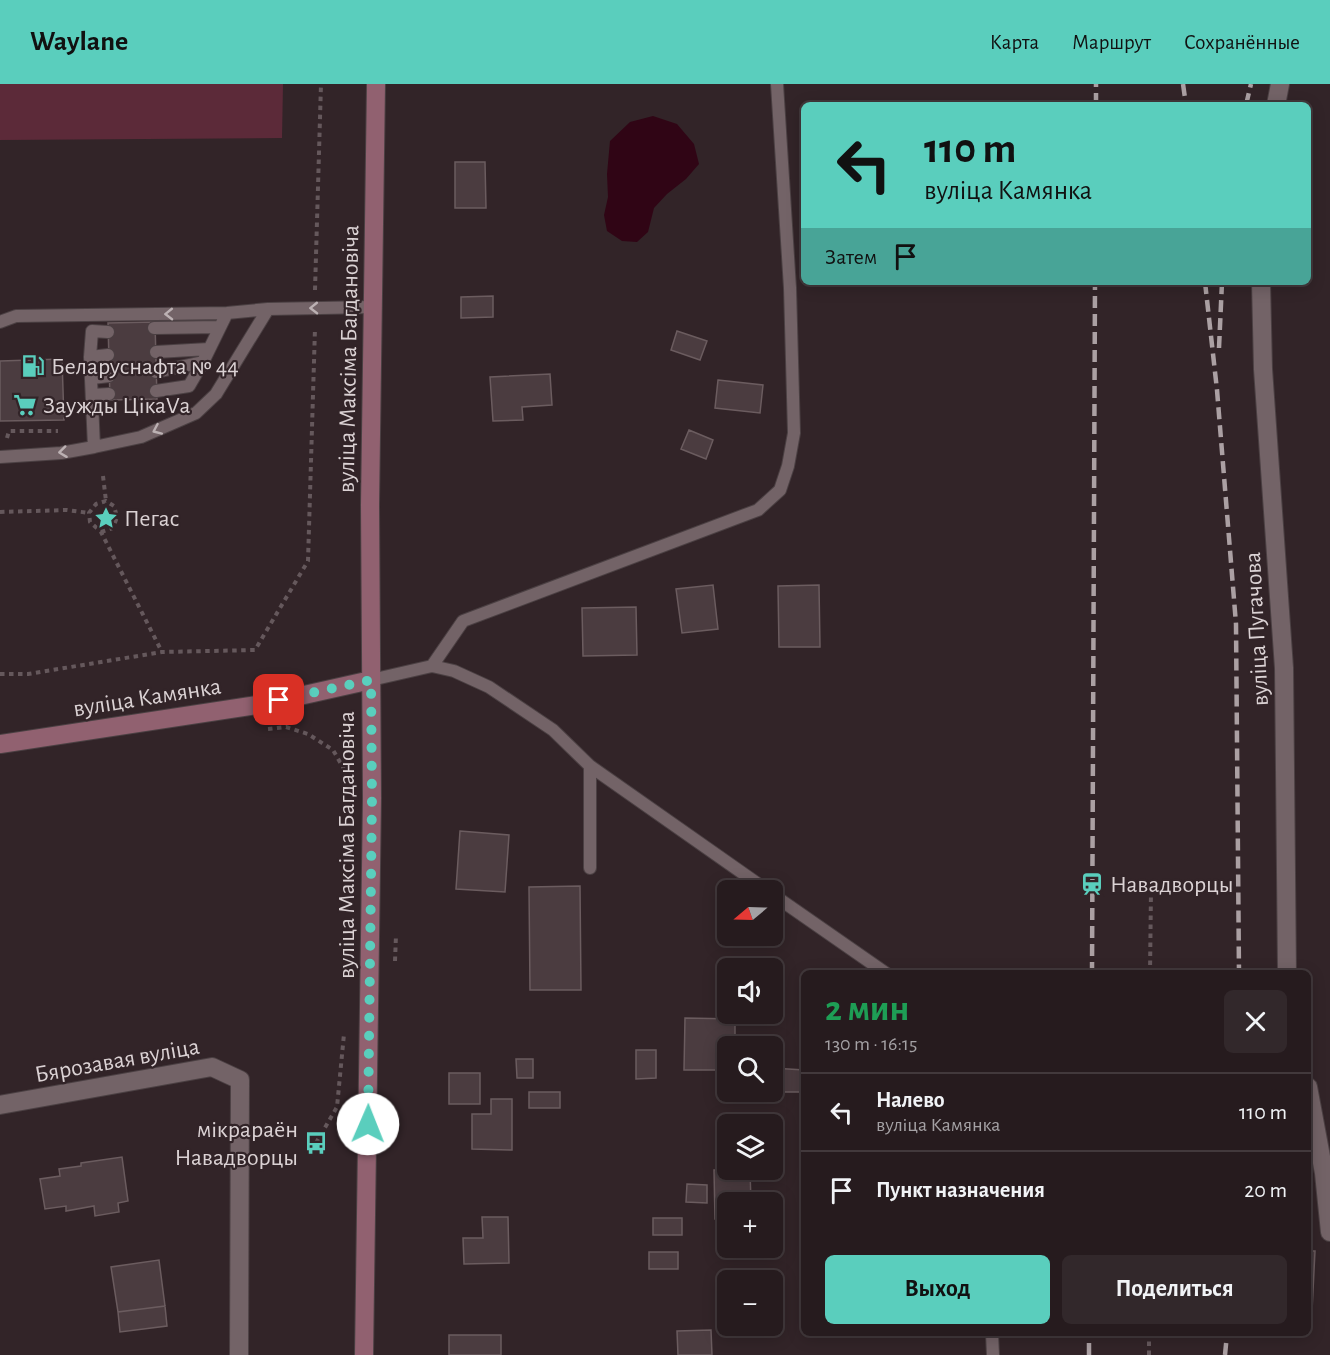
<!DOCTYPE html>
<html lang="ru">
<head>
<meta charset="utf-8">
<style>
  :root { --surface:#261b1e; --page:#32282b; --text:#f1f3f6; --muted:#a4a1a4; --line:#42393c; --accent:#5acebd }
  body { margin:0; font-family:"Alegreya Sans",sans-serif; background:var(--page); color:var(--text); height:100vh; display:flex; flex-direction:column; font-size:22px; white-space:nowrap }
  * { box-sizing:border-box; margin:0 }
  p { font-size:20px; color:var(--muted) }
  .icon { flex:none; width:33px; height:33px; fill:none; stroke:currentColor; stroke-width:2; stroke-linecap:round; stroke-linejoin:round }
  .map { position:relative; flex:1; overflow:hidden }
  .panel { position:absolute; left:801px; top:886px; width:510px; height:366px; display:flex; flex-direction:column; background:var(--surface); border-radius:9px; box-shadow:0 3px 15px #0003,0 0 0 2px var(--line) }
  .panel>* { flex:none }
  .guide { position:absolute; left:801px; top:18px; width:510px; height:183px; border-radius:9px; box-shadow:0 3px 15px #0003,0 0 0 2px var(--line); background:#5acebd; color:#111; overflow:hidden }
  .needle { width:39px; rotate:251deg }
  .tools { position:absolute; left:717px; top:796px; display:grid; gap:12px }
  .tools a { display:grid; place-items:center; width:66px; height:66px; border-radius:9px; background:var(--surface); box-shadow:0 3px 15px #0003,0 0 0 2px var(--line); font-size:30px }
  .pin { position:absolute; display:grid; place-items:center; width:51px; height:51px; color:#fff; margin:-26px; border-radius:12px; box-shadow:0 3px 9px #0006 }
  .me { position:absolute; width:66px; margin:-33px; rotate:1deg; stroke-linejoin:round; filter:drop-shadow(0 0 4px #0008) }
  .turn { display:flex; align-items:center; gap:21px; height:126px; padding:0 24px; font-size:27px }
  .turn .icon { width:78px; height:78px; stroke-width:2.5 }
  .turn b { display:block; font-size:42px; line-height:51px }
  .then { display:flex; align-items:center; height:57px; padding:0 24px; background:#0003; gap:12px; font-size:22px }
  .round { display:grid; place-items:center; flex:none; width:63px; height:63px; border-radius:9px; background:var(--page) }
  .head { display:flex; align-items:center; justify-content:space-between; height:102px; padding:0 24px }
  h1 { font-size:36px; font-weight:600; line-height:45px; color:#1e9e55 }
  .primary-button { display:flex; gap:12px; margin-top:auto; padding:12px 24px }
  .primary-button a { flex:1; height:69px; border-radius:9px; background:var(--accent); color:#111; font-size:24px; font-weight:600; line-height:69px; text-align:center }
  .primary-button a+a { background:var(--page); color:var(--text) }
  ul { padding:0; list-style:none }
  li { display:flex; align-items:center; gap:18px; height:78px; padding:0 24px; border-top:2px solid var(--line) }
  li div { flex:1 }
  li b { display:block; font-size:22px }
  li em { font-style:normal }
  header { display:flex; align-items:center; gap:36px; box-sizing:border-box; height:84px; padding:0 30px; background:var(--accent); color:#111 }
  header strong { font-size:28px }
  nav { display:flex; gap:33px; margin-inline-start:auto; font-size:21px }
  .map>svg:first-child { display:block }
  .green { fill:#5c2a39 }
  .water { fill:#300515 }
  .building { fill:#4b3c40; stroke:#6b5c5f; stroke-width:1.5 }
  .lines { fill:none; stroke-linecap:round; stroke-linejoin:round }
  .lane-casing { stroke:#4b4043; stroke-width:14 }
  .street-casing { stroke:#4b4043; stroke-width:20 }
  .secondary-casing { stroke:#4b4043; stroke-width:20 }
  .path { stroke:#65585c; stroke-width:4; stroke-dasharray:4.5 4.5; stroke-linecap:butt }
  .lane { stroke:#736367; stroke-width:12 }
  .street { stroke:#736367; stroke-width:18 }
  .secondary { stroke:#916170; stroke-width:18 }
  .rail { stroke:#aba0a3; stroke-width:4.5; stroke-dasharray:12 6; stroke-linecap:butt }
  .oneway { stroke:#bcb1b3 }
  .route { stroke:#5acebd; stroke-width:10; stroke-dasharray:0 18 }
  .labels { text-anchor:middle; stroke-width:4.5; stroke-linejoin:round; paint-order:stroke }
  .street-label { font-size:24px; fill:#dbd2d4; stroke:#322428 }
  .poi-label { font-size:24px; fill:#dbd2d4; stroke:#322428; text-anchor:start }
</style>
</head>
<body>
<header>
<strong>Waylane</strong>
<nav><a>Карта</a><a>Маршрут</a><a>Сохранённые</a></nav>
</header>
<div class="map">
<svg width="1330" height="1271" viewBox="0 0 1330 1271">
  <rect width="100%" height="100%" fill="#322428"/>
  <path class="green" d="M0,0H283L282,54L0,56Z"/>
  <path class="water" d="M653,32L677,40L694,60L699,80L686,95L667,110L654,124L648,148L637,158L622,157L607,147L604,131L608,113L607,90L610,57L630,38Z"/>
  <path class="building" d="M455,78H485L486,124H455Z
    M493,212V233L461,234V213Z
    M155,238L157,315L110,316L108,239Z
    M677,247L707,257L700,276L671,266Z
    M62,275L64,336L0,337V277Z
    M550,290L552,321L522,323L523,336L493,337L490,293Z
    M718,296L763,301L760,329L715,324Z
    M689,346L713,356L706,375L681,365Z
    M713,501L718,545L682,549L676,505Z
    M819,501L820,563H779L778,502Z
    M636,523L637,571L583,572L582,524Z
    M460,747L509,751L505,808L456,805Z
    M580,802L581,906H530L529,803Z
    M685,934L735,935V963H728V986H684Z
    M636,966H656V994L636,995Z
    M516,975H533V994H517Z
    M772,984L804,986V1008H772Z
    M449,989H480V1020H449Z
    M529,1008H560V1024H529Z
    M491,1015H512V1066L472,1065V1030H491Z
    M122,1073L128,1117L118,1119L119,1128L95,1132L94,1122L66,1127V1122L45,1125L40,1095L60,1092L59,1085L81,1082V1079Z
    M714,1086H750L751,1119H728V1135H715Z
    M687,1100L707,1101V1119L686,1118Z
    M482,1133H508L509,1179L464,1180L463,1154H483Z
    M653,1134H682V1151H653Z
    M1308,1167H1315L1312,1227H1308Z
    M649,1168H678V1185H649Z
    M159,1176L165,1222L118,1228L111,1183Z
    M165,1222L167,1242L120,1248L118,1228Z
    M711,1246L712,1271H678L677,1247Z
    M449,1251H501V1271H449Z"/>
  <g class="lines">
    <g class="lane-casing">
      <path id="lane" d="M0,238L16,232L227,229L268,225
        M154,244L220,243
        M156,268L209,265
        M90,273L108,271
        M156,288L203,278L227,229
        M92,294L109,292
        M156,307L189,302L203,278
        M92,311L109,310
        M94,363L141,353L196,329L216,310L268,225L373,223
        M0,373L61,369L94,363L90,273L92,247L108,248
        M432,582L454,587L489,603L553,646L590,682V689
        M371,596L432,582L463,537L758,426L780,406L788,382L794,349L790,204L777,0
        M590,784V682L768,807
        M772,810L887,890
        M992,1250L993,1271"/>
    </g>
    <g class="street-casing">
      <path id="street" d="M1276,21L1280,0
        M1261,198L1263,285L1284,584L1287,890
        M1308,1003L1324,1089L1330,1148
        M0,1021L212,983L240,996L239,1271"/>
    </g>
    <g class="secondary-casing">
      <path id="secondary" d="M0,660L264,620L371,596
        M364,1271L372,714L370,421L376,0"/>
    </g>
    <path class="path" d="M315,206L321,0
      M7,354L9,347H58
      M103,392L106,417
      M0,428L67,426L89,429
      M101,448L113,444L117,433L114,422L106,417L96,420L89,429L90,438L101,448L162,568
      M0,590H28L162,568L255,566L308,477L315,244
      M268,645L286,643L308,650L333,666L348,692
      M395,877L396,851
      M1150,890L1151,806
      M316,1059L337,1023L344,950
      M1149,1271V1250"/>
    <use href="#lane" class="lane"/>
    <use href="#street" class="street"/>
    <use href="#secondary" class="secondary"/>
    <path class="rail" d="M1183,0L1186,21
      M1096,21V0
      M1246,21L1251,0
      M1205,198L1217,306L1236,540L1239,890
      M1219,264L1222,198
      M1092,890L1095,198
      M1089,1271V1250
      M1225,1271L1227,1250"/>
  </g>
  <defs><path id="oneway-chevron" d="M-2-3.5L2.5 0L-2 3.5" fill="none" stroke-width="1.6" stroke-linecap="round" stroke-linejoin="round" transform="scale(1.5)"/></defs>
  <g class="oneway">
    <use href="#oneway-chevron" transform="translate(314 224) rotate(179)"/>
    <use href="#oneway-chevron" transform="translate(169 230) rotate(179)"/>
    <use href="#oneway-chevron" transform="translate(157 346) rotate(156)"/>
    <use href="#oneway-chevron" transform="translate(63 368) rotate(173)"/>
  </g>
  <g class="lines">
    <path class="route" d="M279,616L371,596L372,714L368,1040"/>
  </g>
  <defs>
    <g id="fuel-bare" transform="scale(1.8)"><path d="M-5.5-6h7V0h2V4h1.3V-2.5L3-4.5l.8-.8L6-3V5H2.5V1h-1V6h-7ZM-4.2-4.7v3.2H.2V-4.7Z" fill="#5acebd" stroke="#322428" stroke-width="2.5" paint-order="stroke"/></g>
    <g id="supermarket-bare" transform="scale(1.8)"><path d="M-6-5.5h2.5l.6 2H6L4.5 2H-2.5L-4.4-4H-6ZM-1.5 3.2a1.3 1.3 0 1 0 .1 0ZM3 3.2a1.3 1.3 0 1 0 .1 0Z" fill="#5acebd" stroke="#322428" stroke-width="2.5" paint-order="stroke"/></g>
    <g id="sight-bare" transform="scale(1.8)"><path d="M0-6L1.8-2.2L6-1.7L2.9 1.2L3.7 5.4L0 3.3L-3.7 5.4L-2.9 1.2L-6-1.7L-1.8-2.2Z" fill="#5acebd" stroke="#322428" stroke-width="2.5" paint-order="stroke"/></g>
    <g id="station-bare" transform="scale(1.8)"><path d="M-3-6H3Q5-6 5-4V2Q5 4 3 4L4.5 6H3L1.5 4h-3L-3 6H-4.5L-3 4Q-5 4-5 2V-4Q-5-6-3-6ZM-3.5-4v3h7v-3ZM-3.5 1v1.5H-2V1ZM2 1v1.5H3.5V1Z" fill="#5acebd" stroke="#322428" stroke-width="2.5" paint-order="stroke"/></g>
    <g id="bus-bare" transform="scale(1.8)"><path d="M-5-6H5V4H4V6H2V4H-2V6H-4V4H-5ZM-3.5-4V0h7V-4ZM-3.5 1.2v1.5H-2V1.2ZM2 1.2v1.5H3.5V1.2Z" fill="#5acebd" stroke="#322428" stroke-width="2.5" paint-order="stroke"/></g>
  </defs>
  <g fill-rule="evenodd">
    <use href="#fuel-bare" x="33" y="282"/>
    <use href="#supermarket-bare" x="25" y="321"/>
    <use href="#sight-bare" x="106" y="434"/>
    <use href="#station-bare" x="1092" y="800"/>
    <use href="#bus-bare" x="316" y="1059"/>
  </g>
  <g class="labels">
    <g class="street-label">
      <text transform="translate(348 275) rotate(-89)" y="8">вуліца Максіма Багдановіча</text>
      <text transform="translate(1256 545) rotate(-93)" y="8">вуліца Пугачова</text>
      <text transform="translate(147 613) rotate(-9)" y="8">вуліца Камянка</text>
      <text transform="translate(346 761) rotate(-90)" y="8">вуліца Максіма Багдановіча</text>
      <text transform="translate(117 976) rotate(-10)" y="8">Бярозавая вуліца</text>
    </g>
    <g class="poi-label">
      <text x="51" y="290">Беларуснафта № 44</text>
      <text x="43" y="329">Заужды ЦікаVа</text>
      <text x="124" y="442">Пегас</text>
      <text x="1110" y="808">Навадворцы</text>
      <text x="298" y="1053" text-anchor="end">мікрараён<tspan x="298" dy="28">Навадворцы</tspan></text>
    </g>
  </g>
</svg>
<div class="tools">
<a><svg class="needle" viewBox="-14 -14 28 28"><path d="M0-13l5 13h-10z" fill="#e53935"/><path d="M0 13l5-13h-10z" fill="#a4a1a4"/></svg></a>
<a><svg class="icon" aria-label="sound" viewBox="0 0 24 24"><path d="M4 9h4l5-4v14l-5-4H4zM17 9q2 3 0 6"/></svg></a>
<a><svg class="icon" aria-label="search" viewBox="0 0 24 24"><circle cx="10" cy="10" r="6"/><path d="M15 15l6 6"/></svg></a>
<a><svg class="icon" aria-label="layers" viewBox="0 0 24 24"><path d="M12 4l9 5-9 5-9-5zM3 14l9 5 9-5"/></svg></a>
<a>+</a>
<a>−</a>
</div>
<div class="pin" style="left:279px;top:616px;background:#d93025"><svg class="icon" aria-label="arrive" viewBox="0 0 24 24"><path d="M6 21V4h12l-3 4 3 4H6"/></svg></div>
<svg class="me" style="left:368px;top:1040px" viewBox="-20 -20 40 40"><circle r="19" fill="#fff"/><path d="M0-13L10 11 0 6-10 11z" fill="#5acebd"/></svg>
<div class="guide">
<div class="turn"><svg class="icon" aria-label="left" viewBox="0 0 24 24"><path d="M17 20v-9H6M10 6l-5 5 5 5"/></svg><div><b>110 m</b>вуліца Камянка</div></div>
<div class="then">Затем<svg class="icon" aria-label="arrive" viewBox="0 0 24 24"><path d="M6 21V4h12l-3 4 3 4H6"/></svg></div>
</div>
<section class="panel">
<div class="head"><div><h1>2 мин</h1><p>130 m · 16:15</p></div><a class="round"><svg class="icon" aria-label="close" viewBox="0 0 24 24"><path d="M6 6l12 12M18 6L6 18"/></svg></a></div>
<ul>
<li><svg class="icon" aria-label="left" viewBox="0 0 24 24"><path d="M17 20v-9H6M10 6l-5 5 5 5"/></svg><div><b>Налево</b><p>вуліца Камянка</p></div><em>110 m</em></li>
<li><svg class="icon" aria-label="arrive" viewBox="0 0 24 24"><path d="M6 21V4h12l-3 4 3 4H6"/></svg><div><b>Пункт назначения</b></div><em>20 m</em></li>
</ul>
<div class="primary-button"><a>Выход</a><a>Поделиться</a></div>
</section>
</div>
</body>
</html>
